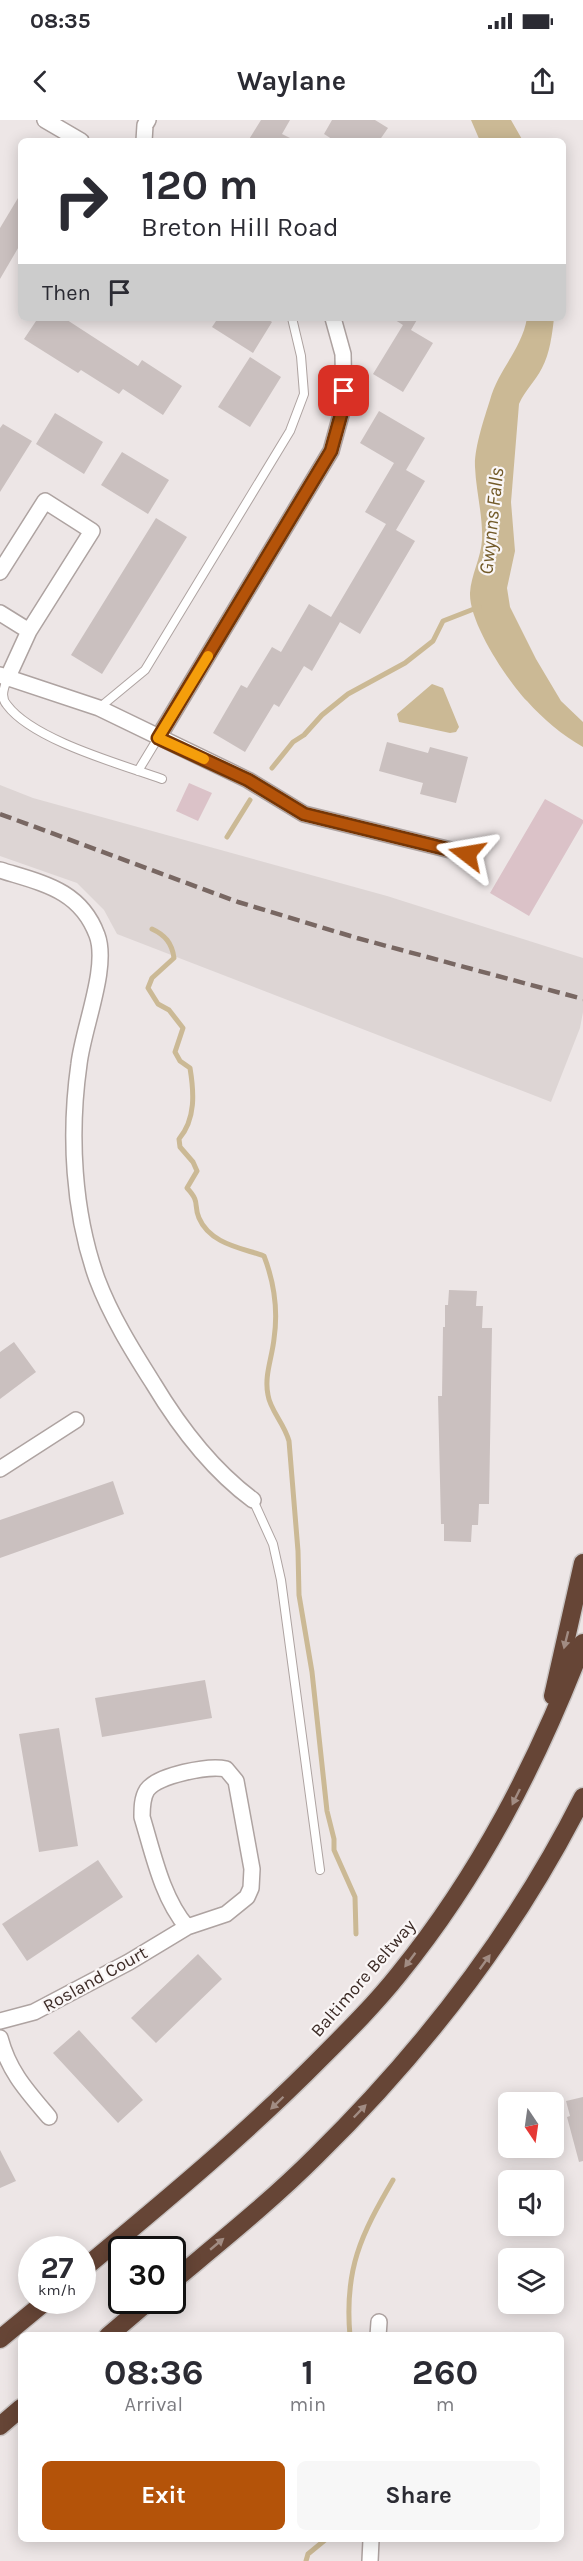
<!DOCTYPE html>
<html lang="en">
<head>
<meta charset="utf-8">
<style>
  :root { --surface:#fff; --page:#f7f7f7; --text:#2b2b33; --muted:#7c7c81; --accent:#b45309 }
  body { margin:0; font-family:Karla,sans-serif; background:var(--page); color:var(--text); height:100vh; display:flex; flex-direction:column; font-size:22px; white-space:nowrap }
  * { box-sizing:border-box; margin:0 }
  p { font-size:20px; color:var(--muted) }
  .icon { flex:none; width:33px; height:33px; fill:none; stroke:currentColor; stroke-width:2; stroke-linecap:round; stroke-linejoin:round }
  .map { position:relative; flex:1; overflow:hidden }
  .sheet { position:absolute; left:18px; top:2212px; width:546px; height:210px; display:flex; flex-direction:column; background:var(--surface); border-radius:9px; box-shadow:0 3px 15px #0003 }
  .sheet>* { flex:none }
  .hud { position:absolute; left:18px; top:18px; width:548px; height:183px; border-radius:9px; box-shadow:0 3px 15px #0003; background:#fff; color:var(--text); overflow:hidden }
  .needle { width:39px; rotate:167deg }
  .fabs { position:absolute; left:498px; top:1972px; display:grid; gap:12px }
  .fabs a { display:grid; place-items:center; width:66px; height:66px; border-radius:9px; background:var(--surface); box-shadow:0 3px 15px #0003; font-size:30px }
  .speed { position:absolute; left:18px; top:2116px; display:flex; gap:12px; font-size:30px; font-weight:700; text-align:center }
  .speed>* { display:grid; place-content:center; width:78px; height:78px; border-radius:50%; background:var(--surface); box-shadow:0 3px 15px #0003; line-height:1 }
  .speed small { font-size:15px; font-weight:400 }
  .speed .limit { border:3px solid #111; border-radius:9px; background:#fff; color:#111 }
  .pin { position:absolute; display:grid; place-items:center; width:51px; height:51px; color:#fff; margin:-26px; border-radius:12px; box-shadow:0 3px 9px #0006 }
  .me { position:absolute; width:66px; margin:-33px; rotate:284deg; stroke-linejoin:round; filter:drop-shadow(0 0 4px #0008) }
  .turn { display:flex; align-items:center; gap:21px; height:126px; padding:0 24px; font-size:27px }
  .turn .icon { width:78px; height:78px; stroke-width:2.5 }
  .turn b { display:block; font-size:42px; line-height:51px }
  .then { display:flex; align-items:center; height:57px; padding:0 24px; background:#0003; gap:12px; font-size:22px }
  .eta { display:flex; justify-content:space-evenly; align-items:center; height:102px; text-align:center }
  .eta b { font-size:36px; font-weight:700; line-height:42px }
  .button { display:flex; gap:12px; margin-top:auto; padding:12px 24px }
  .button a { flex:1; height:69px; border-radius:9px; background:var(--accent); color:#fff; font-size:24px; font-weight:700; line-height:69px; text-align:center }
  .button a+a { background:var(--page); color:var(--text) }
  .status { display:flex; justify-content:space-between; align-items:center; height:42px; padding:0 30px; background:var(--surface); direction:ltr }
  .status svg { height:16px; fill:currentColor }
  header { display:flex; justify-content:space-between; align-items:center; height:78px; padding:0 24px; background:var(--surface); font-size:27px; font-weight:700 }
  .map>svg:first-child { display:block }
  .built { fill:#ddd5d4 }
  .green { fill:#dbc2c8 }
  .water { fill:#cbb995 }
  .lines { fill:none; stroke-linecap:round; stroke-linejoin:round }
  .stream { stroke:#cbb995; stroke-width:5 }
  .building { fill:#cac0bf }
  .lane-casing { stroke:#aea3a1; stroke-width:10 }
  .street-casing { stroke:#aea3a1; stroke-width:18 }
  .highway-casing { stroke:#c9c4c3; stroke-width:21 }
  .lane { stroke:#fff; stroke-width:8 }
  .street { stroke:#fff; stroke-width:15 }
  .highway { stroke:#664536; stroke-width:18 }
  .rail { stroke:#786762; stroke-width:4.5; stroke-dasharray:12 6; stroke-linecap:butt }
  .oneway { fill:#a18c83 }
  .route-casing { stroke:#753606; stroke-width:15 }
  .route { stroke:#b45309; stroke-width:10 }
  .slow { stroke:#f59e0b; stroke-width:10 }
  .labels { text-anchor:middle; stroke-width:4.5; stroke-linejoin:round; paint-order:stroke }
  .street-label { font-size:18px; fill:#3d2c27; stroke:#faf6f6 }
  .water-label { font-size:20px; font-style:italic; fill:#725a28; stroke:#faf6f6 }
</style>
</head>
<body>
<div class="status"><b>08:35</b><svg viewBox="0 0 49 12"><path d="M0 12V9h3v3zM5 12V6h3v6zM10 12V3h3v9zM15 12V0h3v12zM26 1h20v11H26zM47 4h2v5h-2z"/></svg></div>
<header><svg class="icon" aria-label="back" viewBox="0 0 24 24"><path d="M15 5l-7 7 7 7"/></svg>Waylane<svg class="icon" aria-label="share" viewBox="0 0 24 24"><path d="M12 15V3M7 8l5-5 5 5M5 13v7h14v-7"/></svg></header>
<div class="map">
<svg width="583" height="2441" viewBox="0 0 583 2441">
  <rect width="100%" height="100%" fill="#ede6e6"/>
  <path class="built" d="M0,665L33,678L387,776L583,838V892L580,908L551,982L117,814L104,790L77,763L0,736Z"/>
  <path class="green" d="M189,663L212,673L198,701L176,691Z
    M545,679L583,700V703L529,796L490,773Z"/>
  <path class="water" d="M471,0H511L523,21H480Z
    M527,198H554C552,215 550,233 542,248C535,262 525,270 519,284L511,382L515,431L507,468L510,487L536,539L561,581L583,602V627C562,615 543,599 527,581C507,560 469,503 470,473C471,455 481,438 482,420C483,396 476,371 475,347C474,329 484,299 490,280C498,250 522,229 527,198Z
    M432,564L443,568L459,607L456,612L450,613L399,602L397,594Z"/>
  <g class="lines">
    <path class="stream" d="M272,648L293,622L304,615L322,595L348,574L405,543L433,521L443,501L479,487
      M227,717L250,680
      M152,809C165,815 172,823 174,838L152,858L148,868L158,884L169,890L183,908L175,932L180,941L190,948C194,972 196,999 179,1019L180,1027L193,1042L197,1051L187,1068C201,1083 193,1084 199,1098C210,1124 242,1128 264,1136C274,1162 278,1192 274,1219C272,1238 264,1256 268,1275C270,1290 284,1303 289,1321L298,1431L299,1475L312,1552L327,1691L334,1719V1730L355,1777L356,1814
      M350,2216C344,2149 361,2115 393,2060
      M306,2441L308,2434L325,2420"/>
  </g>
  <path class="building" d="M261,0H290L282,14L290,18L288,21H248Z
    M332,0H375L388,8L379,21H335L324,14Z
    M21,73V123L0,159V108Z
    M38,198H64L138,246L142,240L182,266L163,295L123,269L119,274L81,250L78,253L24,219Z
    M218,198H266L272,202L253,233L212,207Z
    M392,198H418L411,210L433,223L403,272L373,254L403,205Z
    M250,237L281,257L250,307L218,287Z
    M379,291L425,318L406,350L425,361L396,410L415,421L360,514L340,502L312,551L304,546L279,587L274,584L245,632L213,613L241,565L247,568L272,527L281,532L309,484L331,497L386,404L365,392L394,343L360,323Z
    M55,293L103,322L84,354L36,324Z
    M3,304L32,321L0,372V308Z
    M122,332L169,360L148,394L101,365Z
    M156,398L187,417L102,554L71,535Z
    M387,622L428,633L430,627L468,637L456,683L420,674L423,663L379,651Z
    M449,1170L477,1171L476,1186H483L482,1208H492L489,1384H479L478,1405H472L471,1422L444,1421V1404H441L438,1276H442L443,1207H445V1185H448Z
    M14,1222L36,1252L0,1279V1232Z
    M113,1361L124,1394L0,1438V1400Z
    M205,1560L212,1598L102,1617L95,1578Z
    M59,1608L78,1726L39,1732L19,1614Z
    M98,1740L123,1777L27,1841L2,1804Z
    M198,1834L222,1859L156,1923L131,1898Z
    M79,1910L143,1980L118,2003L53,1933Z
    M583,1977V2041L579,2042L567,1997L570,1996L566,1981Z
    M0,2030L16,2061L0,2068Z"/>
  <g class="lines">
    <g class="lane-casing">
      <path id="lane" d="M7,559C4,568 0,577 7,585C33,620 120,644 162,659
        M99,588L145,550L290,311L304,274L301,236L292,198
        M138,651L158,618
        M253,1380L273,1424L281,1460L320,1750"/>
    </g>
    <g class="street-casing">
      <path id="street" d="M45,0L81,21
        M144,21L145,5L148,0
        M0,452L45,381L92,411L29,511L7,559
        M0,493L29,511
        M0,555L99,588L248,660L304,694L467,734
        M158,618L331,331L344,284L343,234L333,198
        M0,750C41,763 80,769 97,815C109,847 83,908 79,944C69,1014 73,1092 97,1159C111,1196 132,1230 153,1263C180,1308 211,1349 253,1380
        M0,1349L76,1300
        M0,1901L34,1892L129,1842L187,1807L226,1794L247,1777L251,1768L252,1749L236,1661L226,1649C209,1645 158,1655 147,1670C142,1678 142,1688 142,1697C153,1733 162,1778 187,1807
        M0,1918C9,1952 27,1971 49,1997
        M378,2216L379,2202
        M370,2441L371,2420"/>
    </g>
    <g class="highway-casing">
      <path id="highway" d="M553,1576L583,1443
        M82,2150C165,2081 247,2013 322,1937C349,1910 376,1883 399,1854C480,1754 537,1643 583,1523
        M172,2162C221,2121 271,2081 316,2036C424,1930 515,1812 583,1677
        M108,2216L149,2181
        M0,2219L46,2181
        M0,2306L21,2288"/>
    </g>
    <use href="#lane" class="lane"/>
    <use href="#street" class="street"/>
    <use href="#highway" class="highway"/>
    <path class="rail" d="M0,694L238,782L357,818L583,879"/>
  </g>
  <defs><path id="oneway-solid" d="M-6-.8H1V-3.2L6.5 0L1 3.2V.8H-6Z" transform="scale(1.5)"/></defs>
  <g class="oneway">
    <use href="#oneway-solid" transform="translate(566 1520) rotate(104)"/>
    <use href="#oneway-solid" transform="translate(516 1677) rotate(116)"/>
    <use href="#oneway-solid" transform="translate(410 1840) rotate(127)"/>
    <use href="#oneway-solid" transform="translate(485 1842) rotate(-54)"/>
    <use href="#oneway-solid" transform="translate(277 1983) rotate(136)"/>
    <use href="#oneway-solid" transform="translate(360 1991) rotate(-46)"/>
    <use href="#oneway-solid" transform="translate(217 2124) rotate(-40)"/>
  </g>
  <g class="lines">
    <g class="route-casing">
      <path id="route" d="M344,271V284L331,331L158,618L248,660L304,694L467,734"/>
    </g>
    <use href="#route" class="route"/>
    <path class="slow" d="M204,639L158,618L208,536"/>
  </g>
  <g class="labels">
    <g class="street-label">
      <text transform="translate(363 1858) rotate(-49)" y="6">Baltimore Beltway</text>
      <text transform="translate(95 1859) rotate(-29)" y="6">Rosland Court</text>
    </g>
    <g class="water-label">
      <text transform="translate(491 401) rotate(-84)" y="7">Gwynns Falls</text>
    </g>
  </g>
</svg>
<div class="fabs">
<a><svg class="needle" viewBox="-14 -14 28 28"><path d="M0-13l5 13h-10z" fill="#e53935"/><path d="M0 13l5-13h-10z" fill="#7c7c81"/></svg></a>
<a><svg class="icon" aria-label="sound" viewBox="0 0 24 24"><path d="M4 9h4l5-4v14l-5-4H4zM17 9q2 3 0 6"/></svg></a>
<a><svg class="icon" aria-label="layers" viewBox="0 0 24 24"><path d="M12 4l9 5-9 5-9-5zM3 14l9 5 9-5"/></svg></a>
</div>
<div class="speed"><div>27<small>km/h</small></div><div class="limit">30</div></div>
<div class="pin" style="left:344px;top:271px;background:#d93025"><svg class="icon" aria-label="arrive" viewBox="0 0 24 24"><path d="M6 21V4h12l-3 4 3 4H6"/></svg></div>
<svg class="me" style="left:467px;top:734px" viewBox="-20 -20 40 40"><path d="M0-17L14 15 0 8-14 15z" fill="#b45309" stroke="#fff" stroke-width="4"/></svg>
<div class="hud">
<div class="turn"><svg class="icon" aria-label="right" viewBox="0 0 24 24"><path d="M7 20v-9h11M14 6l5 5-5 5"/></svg><div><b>120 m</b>Breton Hill Road</div></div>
<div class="then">Then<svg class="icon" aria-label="arrive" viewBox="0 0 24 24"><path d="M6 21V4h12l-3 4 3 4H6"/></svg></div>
</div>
<section class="sheet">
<div class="eta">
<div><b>08:36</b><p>Arrival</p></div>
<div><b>1</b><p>min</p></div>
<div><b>260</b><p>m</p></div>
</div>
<div class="button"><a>Exit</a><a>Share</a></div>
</section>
</div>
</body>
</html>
